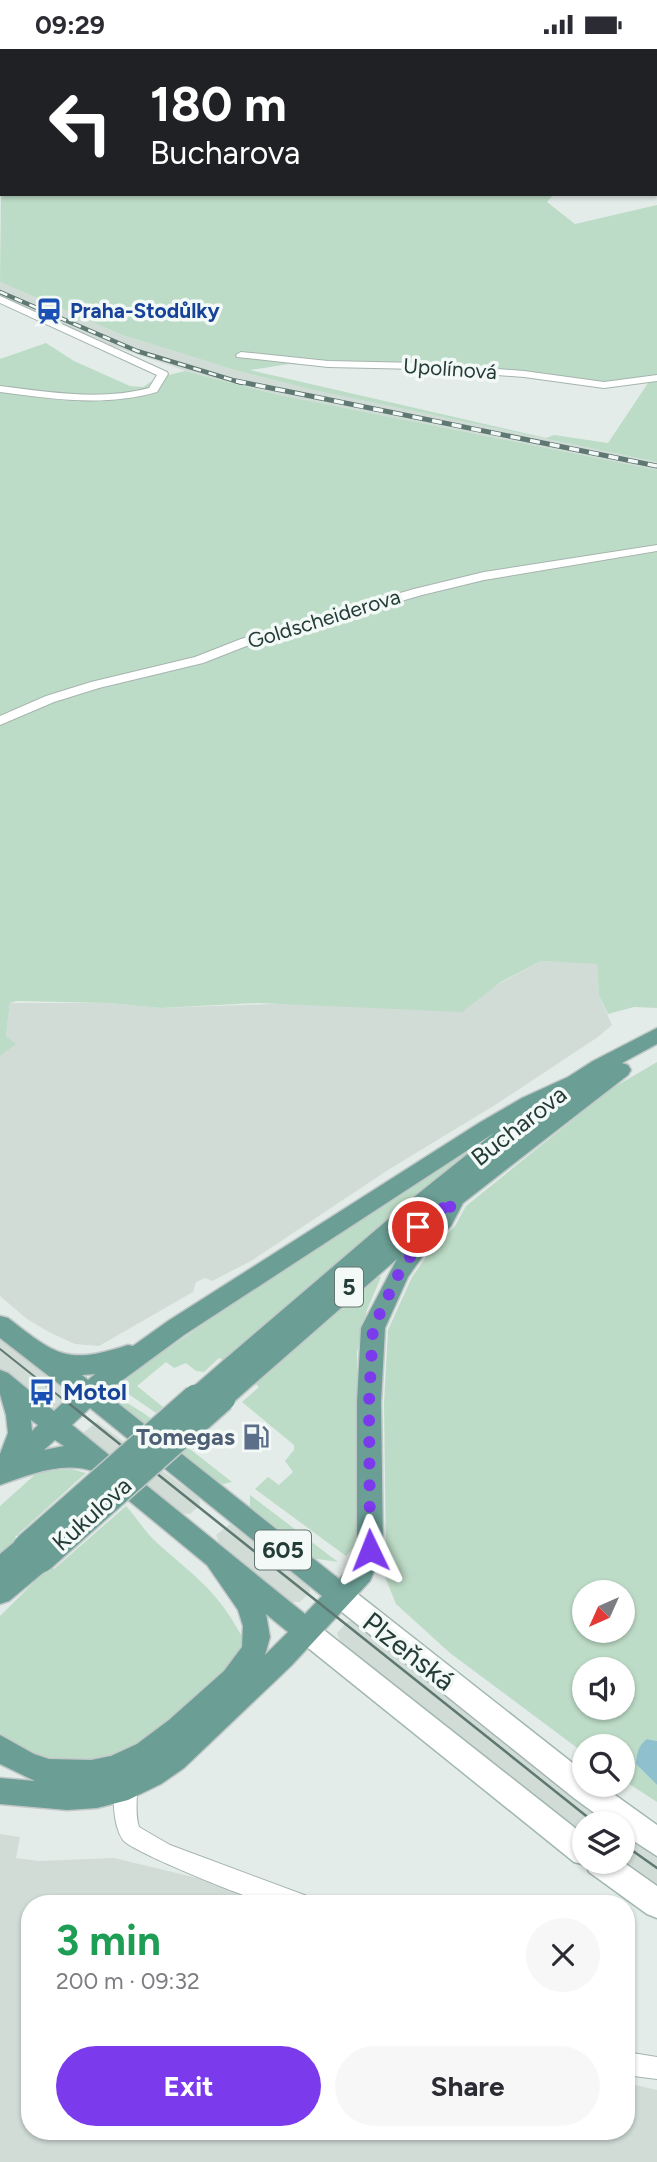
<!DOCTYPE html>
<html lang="en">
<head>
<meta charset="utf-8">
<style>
  :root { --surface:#fff; --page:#f7f7f7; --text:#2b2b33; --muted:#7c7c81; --accent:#7c3aed }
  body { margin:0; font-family:Figtree,sans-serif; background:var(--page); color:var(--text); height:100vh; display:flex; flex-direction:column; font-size:26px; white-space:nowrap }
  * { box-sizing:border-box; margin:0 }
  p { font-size:23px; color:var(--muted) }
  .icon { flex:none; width:38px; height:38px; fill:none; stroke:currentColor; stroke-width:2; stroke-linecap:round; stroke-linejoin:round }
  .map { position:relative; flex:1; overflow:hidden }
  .sheet { position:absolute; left:21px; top:1846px; width:614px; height:245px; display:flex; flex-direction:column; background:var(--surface); border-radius:28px; box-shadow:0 2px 5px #0004 }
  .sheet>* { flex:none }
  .top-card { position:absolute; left:0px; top:0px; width:658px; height:147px; box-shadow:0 2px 5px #0004; background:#202124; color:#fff; overflow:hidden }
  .needle { width:46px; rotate:225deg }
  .controls { position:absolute; left:572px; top:1531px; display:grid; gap:14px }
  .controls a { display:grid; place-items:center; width:63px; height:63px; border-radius:50%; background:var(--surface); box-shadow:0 2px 5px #0004; font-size:35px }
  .pin { position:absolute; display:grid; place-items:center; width:60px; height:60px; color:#fff; margin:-30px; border:4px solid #fff; border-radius:50%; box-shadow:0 2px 7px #0007 }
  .me { position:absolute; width:77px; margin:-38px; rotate:358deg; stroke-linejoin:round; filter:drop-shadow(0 0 5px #0008) }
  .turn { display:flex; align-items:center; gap:24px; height:147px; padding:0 35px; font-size:32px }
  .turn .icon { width:91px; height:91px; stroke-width:2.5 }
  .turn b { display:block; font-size:49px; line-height:60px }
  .round { display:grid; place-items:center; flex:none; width:74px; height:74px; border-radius:37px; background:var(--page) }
  .headline { display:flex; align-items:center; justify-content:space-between; height:119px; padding:0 35px }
  h1 { font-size:42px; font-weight:700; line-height:52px; color:#1e9e55 }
  .button { display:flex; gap:14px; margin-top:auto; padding:14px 35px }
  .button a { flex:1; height:80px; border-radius:42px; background:var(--accent); color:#fff; font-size:28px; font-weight:700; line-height:80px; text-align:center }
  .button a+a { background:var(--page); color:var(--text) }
  .status { display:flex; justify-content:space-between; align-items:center; height:49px; padding:0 35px; background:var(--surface); direction:ltr }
  .status svg { height:19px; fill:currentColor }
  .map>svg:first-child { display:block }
  .built { fill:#d1dcd7 }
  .green { fill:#bddcc7; fill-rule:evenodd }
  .water { fill:#8fc0cd }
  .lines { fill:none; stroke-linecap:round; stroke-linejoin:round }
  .pedestrian-casing { stroke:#a6b4af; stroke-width:3 }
  .minor-casing { stroke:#a6b4af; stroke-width:2 }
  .tertiary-casing { stroke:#a6b4af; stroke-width:3 }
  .secondary-casing { stroke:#a2b7b1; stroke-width:3 }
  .primary-casing { stroke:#c2c8c7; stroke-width:3 }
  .pedestrian { fill:#fff; fill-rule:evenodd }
  .minor { fill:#fff; fill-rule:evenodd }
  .tertiary { fill:#fff; fill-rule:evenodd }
  .secondary { fill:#fff; fill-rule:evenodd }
  .primary { fill:#6b9e94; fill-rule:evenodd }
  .tram-far1 { stroke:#5f7872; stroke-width:2 }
  .tram { stroke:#5f7872; stroke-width:2.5 }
  .rail-far1-casing { stroke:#5f7872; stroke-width:4.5 }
  .rail-casing { stroke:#5f7872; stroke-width:5 }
  .rail-far1 { stroke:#f3f9f6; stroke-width:2.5; stroke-dasharray:8; stroke-linecap:butt }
  .rail { stroke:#f3f9f6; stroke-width:3.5; stroke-dasharray:10; stroke-linecap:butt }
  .primary-bridge-far1-casing { stroke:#c2c8c7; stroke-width:24; stroke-linecap:butt }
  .primary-bridge-casing { stroke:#c2c8c7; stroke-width:30; stroke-linecap:butt }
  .primary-bridge-far1 { stroke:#6b9e94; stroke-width:21 }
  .primary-bridge { stroke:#6b9e94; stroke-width:27 }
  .route { stroke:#7c3aed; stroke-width:12; stroke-dasharray:0 21.6 }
  .labels { text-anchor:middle; stroke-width:7; stroke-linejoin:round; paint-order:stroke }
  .far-transit-label { font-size:21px; font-weight:bold; fill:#164399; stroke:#f3f9f6; text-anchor:start }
  .far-street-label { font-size:21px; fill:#243c37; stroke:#f3f9f6 }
  .shield { fill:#f3f9f6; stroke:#627570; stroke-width:2 }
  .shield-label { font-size:23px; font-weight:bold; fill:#243c37 }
  .street-label { font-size:24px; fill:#243c37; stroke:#f3f9f6 }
  .transit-label { font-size:24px; font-weight:bold; fill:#164399; stroke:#f3f9f6; text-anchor:start }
  .service-label { font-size:24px; font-weight:bold; fill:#4e5e75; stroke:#f3f9f6; text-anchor:end }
  .near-street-label { font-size:28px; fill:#243c37; stroke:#f3f9f6 }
</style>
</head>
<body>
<div class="status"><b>09:29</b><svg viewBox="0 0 49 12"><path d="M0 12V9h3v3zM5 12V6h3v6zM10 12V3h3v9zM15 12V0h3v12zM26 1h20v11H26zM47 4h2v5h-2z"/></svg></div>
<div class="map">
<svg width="657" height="2113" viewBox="0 0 657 2113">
  <rect width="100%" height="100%" fill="#e3ece8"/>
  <path class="built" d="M0,233L122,286L238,322L313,341L657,413V421L275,345L189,323L113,297L0,247Z
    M541,912L597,914L599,947L612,976L598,988L495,1056L388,1121L251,1212L212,1232L205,1229L196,1233L193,1243L99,1297L75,1295L49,1283L27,1270L0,1247V1007L15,995L6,987L10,954H108L161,959L273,955L490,940Z
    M0,1286L74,1346L54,1364L0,1320Z
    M97,1373L199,1449L200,1456L190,1465L180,1464L84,1387V1383Z
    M230,1475L309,1535L310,1543L300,1553H290L220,1496L216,1486Z
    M352,1572L358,1575L610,1774H584V1789L531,1748L340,1593L337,1584L347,1573Z
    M623,1784L657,1808V1839L623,1813Z
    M0,1785L20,1788L16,1809L39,1812L114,1809L214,1833L259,1855H30V2082H626L627,2034L657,2041V2113H0Z"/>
  <path class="green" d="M79,0H377L380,2H81Z
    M2,54V145H562L552,147L547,153L575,175L657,156V413L313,341L238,322L122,286L0,233ZM289,315L516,326L604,338L650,331L608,394L554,386L546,389L250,321Z
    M46,294L74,312L130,337L143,338L157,329L185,322L275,345L657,421V959L634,958L608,965L599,947L597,915L541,912L501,933L462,963L258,954L161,959L108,954L17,952L10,954L6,987L16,995L0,1007V310Z
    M657,1013V1692L647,1690L636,1715L657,1736V1753L623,1731V1698H584V1704L450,1604L396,1555L381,1518L386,1504L384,1354L388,1281L412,1228L433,1198L455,1177L466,1157L611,1040ZM584,1544H623V1582H584ZM584,1620H623V1659H584Z
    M484,1089L486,1091L225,1312L219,1309L204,1323L196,1322L186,1314L174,1319L166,1313L137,1337L163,1358L156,1364L111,1333L148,1313L386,1150Z
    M378,1227L381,1228L367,1261L357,1303V1494L346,1507L255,1440L268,1428L279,1436L293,1423L285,1412L294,1401V1396L242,1353L259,1338L256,1335Z
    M103,1339L145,1365L232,1433L223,1435L215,1431L102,1341Z
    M71,1420L86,1424L15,1488L19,1491L0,1508V1457L39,1422Z
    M250,1446L338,1513L311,1509L250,1460Z
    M126,1457C136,1468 144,1481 154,1491C191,1525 216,1539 241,1586H249L242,1607L147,1694L96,1714L40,1710L12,1695L0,1684V1567L50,1517L54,1520Z"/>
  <path class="water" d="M647,1690L657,1692V1736L636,1715C637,1704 638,1697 647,1690Z"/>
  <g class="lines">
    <g class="pedestrian-casing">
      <path id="pedestrian" d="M527,0H534L536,2H529Z"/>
    </g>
    <g class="minor-casing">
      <path id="minor" d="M657,56V61H656V56Z
        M0,247L167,323L168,325L157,343C104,358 54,350 0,343V337C50,343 100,352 149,339L157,326L0,254Z
        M241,303L328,312L420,314L524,322L604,333L657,326V332L604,339L524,328L420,320L328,318L237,308L236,306Z
        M657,496V502L484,531L422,546L249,596L203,614L99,639L54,653L0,676V667L46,647L91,633L195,608L241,590L414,540L484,523Z
        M126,1719L133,1722C141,1740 133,1760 139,1778L170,1796L307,1847L310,1855C298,1855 284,1857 272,1855C253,1852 132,1803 123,1791C112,1775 111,1739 119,1722Z
        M626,2003L657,2008V2030L626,2026Z"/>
    </g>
    <g class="tertiary-casing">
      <path id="tertiary" d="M585,0H595L597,2H586Z
        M656,35H657V42H656Z"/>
    </g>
    <g class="secondary-casing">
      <path id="secondary" d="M341,1536L350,1539L584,1723V1736H601L657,1776V1807L623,1785V1774H608L574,1749L332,1555L328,1547L332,1539Z
        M306,1570L315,1574L584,1786V1813H623L657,1837V1869L647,1865L589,1823L586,1816L574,1813L297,1590L293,1582L297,1574Z"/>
    </g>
    <g class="primary-casing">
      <path id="primary" d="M657,979V995L622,1014L628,1016L631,1021L628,1026L463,1154L451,1177L429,1198L408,1228L385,1279L381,1353L383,1501L370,1532L291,1617L184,1719L161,1735L128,1751L97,1759L67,1761L0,1755V1729L35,1732L0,1715V1686L34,1705L49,1710L91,1711L111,1707L137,1695L169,1671L224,1622L242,1598L243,1577L238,1561L207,1516L93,1422C61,1412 29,1426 0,1436V1405L8,1384L6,1366L0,1345V1321L8,1324L54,1362L72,1345L0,1289V1267L8,1269C57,1307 67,1316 128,1296L133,1297L168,1272L479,1074L522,1049L568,1028L593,1012ZM569,1048L545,1067L548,1062L543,1056ZM494,1084L419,1144L224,1311L220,1318L224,1325L235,1327L238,1335L246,1338L254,1335L397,1210L361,1279L357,1353V1501L351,1517L339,1530L105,1344L184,1286ZM95,1325L88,1331L82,1326ZM90,1359L322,1547L305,1565L72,1376ZM31,1371L38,1376L32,1382ZM55,1391L64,1397L44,1401ZM266,1565L288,1583L265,1606L270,1588Z
        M27,1487L36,1490L39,1500L50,1502L54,1510L50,1518L9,1552L0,1555V1505L18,1490Z"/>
    </g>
    <use href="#pedestrian" class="pedestrian"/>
    <use href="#minor" class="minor"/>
    <use href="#tertiary" class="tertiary"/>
    <use href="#secondary" class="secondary"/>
    <use href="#primary" class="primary"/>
    <path class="tram-far1" d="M0,1300L64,1351"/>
    <path class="tram" d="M62,1349L595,1774
      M623,1795L657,1819"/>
    <g class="rail-far1-casing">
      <path id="rail-far1" d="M0,243L137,302L242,334"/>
    </g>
    <g class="rail-casing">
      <path id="rail" d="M236,332L657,417"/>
    </g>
    <use href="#rail-far1" class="rail-far1"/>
    <use href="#rail" class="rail"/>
    <g class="primary-bridge-far1-casing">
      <path id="primary-bridge-far1" d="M194,1351L232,1318
        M220,1351L246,1328"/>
    </g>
    <g class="primary-bridge-casing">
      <path id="primary-bridge" d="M27,1498L196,1349
        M41,1510L222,1349"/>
    </g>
    <use href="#primary-bridge-far1" class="primary-bridge-far1"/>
    <use href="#primary-bridge" class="primary-bridge"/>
  </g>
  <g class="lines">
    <path class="route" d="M370,1501L369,1353L373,1279L399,1224L421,1192L443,1171L454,1151L418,1178"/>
  </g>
  <defs>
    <g id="station-bare" transform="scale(2.1)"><path d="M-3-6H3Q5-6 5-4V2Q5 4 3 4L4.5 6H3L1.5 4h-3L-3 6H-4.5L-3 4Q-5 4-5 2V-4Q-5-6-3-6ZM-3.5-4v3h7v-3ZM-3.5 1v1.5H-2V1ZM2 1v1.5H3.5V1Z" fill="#1a4fb4" stroke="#f3f9f6" stroke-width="2.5" paint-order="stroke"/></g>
    <g id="bus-bare" transform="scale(2.1)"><path d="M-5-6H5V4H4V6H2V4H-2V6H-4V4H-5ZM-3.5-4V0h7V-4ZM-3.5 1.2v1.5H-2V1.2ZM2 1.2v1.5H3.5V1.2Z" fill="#1a4fb4" stroke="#f3f9f6" stroke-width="2.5" paint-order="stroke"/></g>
    <g id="fuel-bare" transform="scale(2.1)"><path d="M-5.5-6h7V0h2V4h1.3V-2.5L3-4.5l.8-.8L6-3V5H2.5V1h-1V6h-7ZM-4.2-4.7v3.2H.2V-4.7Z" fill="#5c6f8a" stroke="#f3f9f6" stroke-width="2.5" paint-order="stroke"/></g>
  </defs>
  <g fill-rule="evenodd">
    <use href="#station-bare" x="49" y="262"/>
    <use href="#bus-bare" x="42" y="1343"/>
    <use href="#fuel-bare" x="256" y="1388"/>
  </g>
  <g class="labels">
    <g class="far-transit-label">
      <text x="70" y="269">Praha-Stodůlky</text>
    </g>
    <g class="far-street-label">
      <text transform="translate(450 320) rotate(4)" y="7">Upolínová</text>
      <text transform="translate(324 570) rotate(-17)" y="7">Goldscheiderova</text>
    </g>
    <g class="shield">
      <rect x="335" y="1218.5" width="28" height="39" rx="5"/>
      <rect x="255" y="1481.5" width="56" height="39" rx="5"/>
    </g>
    <g class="shield-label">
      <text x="349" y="1246">5</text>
      <text x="283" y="1509">605</text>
    </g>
    <g class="street-label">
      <text transform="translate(519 1077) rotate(-38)" y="8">Bucharova</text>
      <text transform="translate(92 1465) rotate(-42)" y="8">Kukulova</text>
    </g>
    <g class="transit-label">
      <text x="63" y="1351">Motol</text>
    </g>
    <g class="service-label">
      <text x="235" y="1396">Tomegas</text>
    </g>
    <g class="near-street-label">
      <text transform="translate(409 1602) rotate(38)" y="10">Plzeňská</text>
    </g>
  </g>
</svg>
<div class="controls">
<a><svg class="needle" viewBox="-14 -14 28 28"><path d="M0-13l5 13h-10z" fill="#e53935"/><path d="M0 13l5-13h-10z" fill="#7c7c81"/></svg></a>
<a><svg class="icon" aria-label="sound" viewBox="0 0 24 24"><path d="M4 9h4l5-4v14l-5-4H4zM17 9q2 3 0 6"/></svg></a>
<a><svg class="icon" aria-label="search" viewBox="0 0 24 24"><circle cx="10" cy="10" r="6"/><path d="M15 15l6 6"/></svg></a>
<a><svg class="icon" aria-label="layers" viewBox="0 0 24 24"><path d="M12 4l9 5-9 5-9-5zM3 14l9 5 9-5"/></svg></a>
</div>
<div class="pin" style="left:418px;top:1178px;background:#d93025"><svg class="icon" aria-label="arrive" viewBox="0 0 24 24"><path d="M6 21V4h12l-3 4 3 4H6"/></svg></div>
<svg class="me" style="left:370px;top:1501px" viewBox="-20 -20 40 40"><path d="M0-17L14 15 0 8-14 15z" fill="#7c3aed" stroke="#fff" stroke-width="4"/></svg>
<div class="top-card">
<div class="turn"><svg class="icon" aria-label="left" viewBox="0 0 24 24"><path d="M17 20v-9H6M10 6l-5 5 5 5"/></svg><div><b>180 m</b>Bucharova</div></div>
</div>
<section class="sheet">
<div class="headline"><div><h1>3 min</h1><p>200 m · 09:32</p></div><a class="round"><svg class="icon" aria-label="close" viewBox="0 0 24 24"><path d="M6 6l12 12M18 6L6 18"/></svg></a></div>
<div class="button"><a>Exit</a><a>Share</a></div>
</section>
</div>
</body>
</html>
